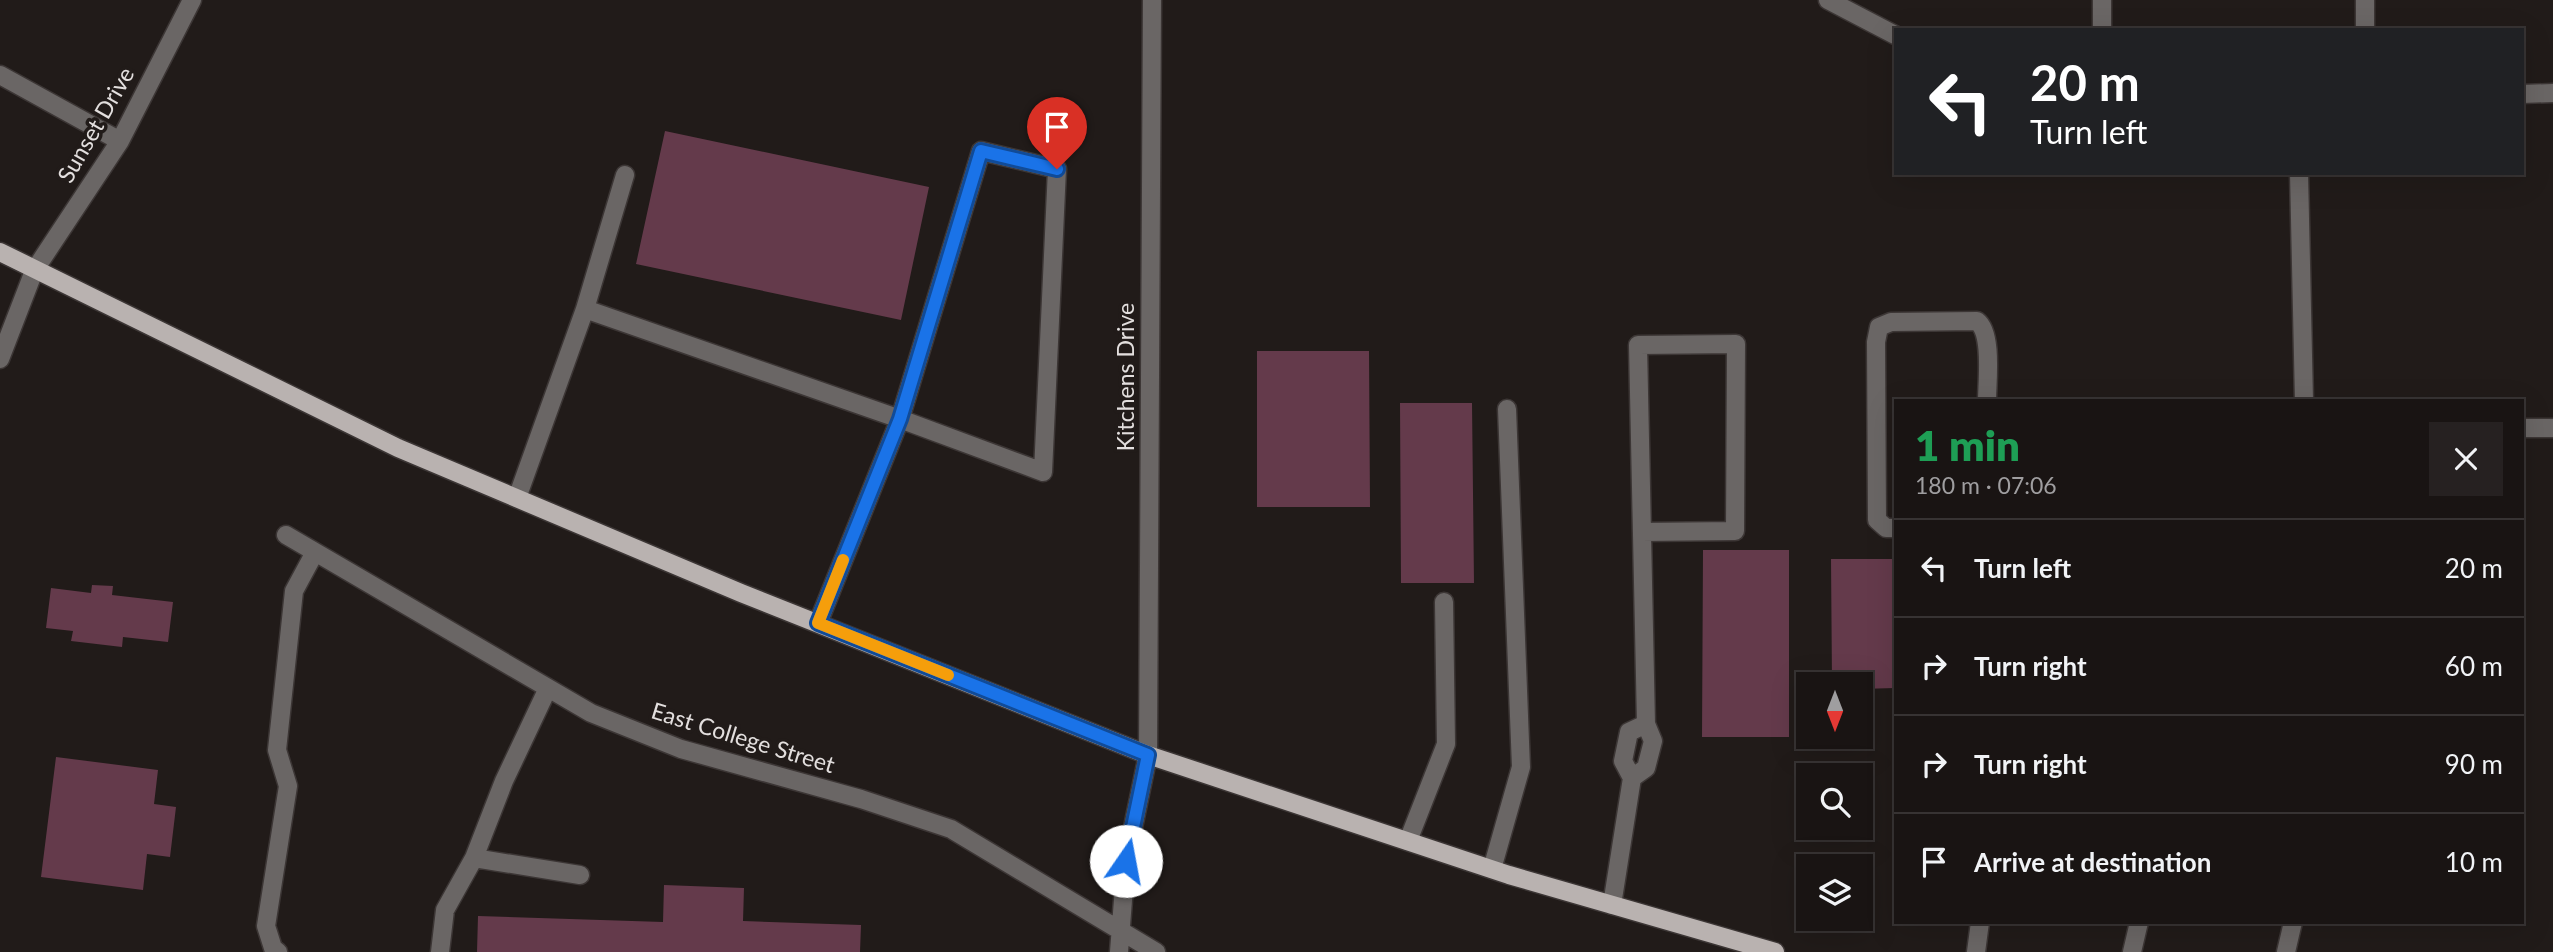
<!DOCTYPE html>
<html lang="en">
<head>
<meta charset="utf-8">
<style>
  :root { --surface:#191413; --page:#262121; --text:#f1f3f6; --muted:#9f9ea0; --line:#373333 }
  body { margin:0; font-family:Lato,sans-serif; background:var(--page); color:var(--text); height:100vh; display:flex; flex-direction:column; font-size:26px; white-space:nowrap }
  * { box-sizing:border-box; margin:0 }
  p { font-size:23px; color:var(--muted) }
  .icon { flex:none; width:38px; height:38px; fill:none; stroke:currentColor; stroke-width:2; stroke-linecap:round; stroke-linejoin:round }
  .map { position:relative; flex:1; overflow:hidden }
  .details { position:absolute; left:1894px; top:399px; width:630px; height:525px; display:flex; flex-direction:column; background:var(--surface); border-radius:0px; box-shadow:0 7px 28px #0002,0 0 0 2px var(--line) }
  .details>* { flex:none }
  .guide { position:absolute; left:1894px; top:28px; width:630px; height:147px; border-radius:0px; box-shadow:0 7px 28px #0002,0 0 0 2px var(--line); background:#202124; color:#fff; overflow:hidden }
  .needle { width:46px; rotate:180deg }
  .buttons { position:absolute; left:1796px; top:672px; display:grid; gap:14px }
  .buttons a { display:grid; place-items:center; width:77px; height:77px; border-radius:0px; background:var(--surface); box-shadow:0 7px 28px #0002,0 0 0 2px var(--line); font-size:35px }
  .pin { position:absolute; display:grid; place-items:center; width:60px; height:60px; color:#fff; margin:-72px -30px; border-radius:50% 50% 50% 0; rotate:-45deg; box-shadow:0 0 7px #0007 }
  .pin .icon { rotate:45deg }
  .me { position:absolute; width:77px; margin:-38px; rotate:12deg; stroke-linejoin:round; filter:drop-shadow(0 0 5px #0008) }
  .turn { display:flex; align-items:center; gap:24px; height:147px; padding:0 21px; font-size:32px }
  .turn .icon { width:91px; height:91px; stroke-width:2.5 }
  .turn b { display:block; font-size:49px; line-height:60px }
  .round { display:grid; place-items:center; flex:none; width:74px; height:74px; border-radius:0px; background:var(--page) }
  .headline { display:flex; align-items:center; justify-content:space-between; height:119px; padding:0 21px }
  h1 { font-size:42px; font-weight:800; line-height:52px; color:#1e9e55 }
  ul { padding:0; list-style:none }
  li { display:flex; align-items:center; gap:21px; height:98px; padding:0 21px; border-top:2px solid var(--line) }
  li div { flex:1 }
  li b { display:block; font-size:26px }
  li em { font-style:normal }
  .map>svg:first-child { display:block }
  .building { fill:#643a4b }
  .lines { fill:none; stroke-linecap:round; stroke-linejoin:round }
  .minor-casing { stroke:#3c3635; stroke-width:21 }
  .major-casing { stroke:#3c3635; stroke-width:21 }
  .minor { stroke:#6a6665; stroke-width:18 }
  .major { stroke:#b9b2b0; stroke-width:18 }
  .route-casing { stroke:#114b97; stroke-width:18 }
  .route { stroke:#1a73e8; stroke-width:12 }
  .slow { stroke:#f59e0b; stroke-width:12 }
  .labels { text-anchor:middle; stroke-width:7; stroke-linejoin:round; paint-order:stroke }
  .street-label { font-size:23px; fill:#e3dfde; stroke:#211b19 }
</style>
</head>
<body>
<div class="map">
<svg width="2553" height="952" viewBox="0 0 2553 952">
  <rect width="100%" height="100%" fill="#211b19"/>
  <path class="building" d="M665,131L929,187L901,320L636,264Z
    M1257,351H1369L1370,507H1257Z
    M1400,403H1472L1474,583H1401Z
    M1703,550H1789V737H1702Z
    M1831,559H1895V688L1860,689V684H1832Z
    M92,585L113,586L112,595L173,602L168,642L123,637L122,647L71,641L73,631L46,628L51,588L91,593Z
    M56,757L158,770L154,804L176,807L170,857L147,854L143,890L41,877Z
    M664,885L744,888L743,921L861,925L860,952H477L478,916L663,922Z"/>
  <g class="lines">
    <g class="minor-casing">
      <path id="minor" d="M1828,0L1895,35
        M2102,0V30
        M2365,0V30
        M0,75L120,141
        M2522,94L2553,93
        M2299,173L2304,401
        M585,309L625,175
        M0,359L34,271L120,141L192,0
        M2522,428H2553
        M517,498L585,309L900,419L981,151L1057,169L1043,472L900,419L818,623
        M1895,528H1886L1877,520L1876,342L1879,327L1891,322L1977,321C1993,333 1987,382 1987,401
        M1642,532L1735,531L1736,344L1638,345L1646,724
        M286,535L591,713L681,749L861,799L951,829L1156,952
        M1408,841L1446,744L1444,602
        M474,858L580,875
        M1492,869L1521,767L1507,409
        M1612,905L1632,778L1623,761L1629,732L1646,724L1653,741L1646,768L1632,778
        M278,952L273,948L266,926L288,786L277,750L294,591L315,552
        M440,952L445,910L474,858L504,781L548,688
        M1119,952L1126,861L1148,755L1152,0
        M1976,952L1980,922
        M2132,952L2139,922
        M2286,952L2293,922"/>
    </g>
    <g class="major-casing">
      <path id="major" d="M0,252L398,448L741,593L1148,755L1509,875L1775,952"/>
    </g>
    <use href="#minor" class="minor"/>
    <use href="#major" class="major"/>
  </g>
  <g class="lines">
    <g class="route-casing">
      <path id="route" d="M1057,169L981,151L900,419L818,623L1148,755L1126,861"/>
    </g>
    <use href="#route" class="route"/>
    <path class="slow" d="M843,560L818,623L948,675"/>
  </g>
  <g class="labels">
    <g class="street-label">
      <text transform="translate(96 125) rotate(-60)" y="8">Sunset Drive</text>
      <text transform="translate(1126 377) rotate(-90)" y="8">Kitchens Drive</text>
      <text transform="translate(743 738) rotate(17)" y="8">East College Street</text>
    </g>
  </g>
</svg>
<div class="buttons">
<a><svg class="needle" viewBox="-14 -14 28 28"><path d="M0-13l5 13h-10z" fill="#e53935"/><path d="M0 13l5-13h-10z" fill="#9f9ea0"/></svg></a>
<a><svg class="icon" aria-label="search" viewBox="0 0 24 24"><circle cx="10" cy="10" r="6"/><path d="M15 15l6 6"/></svg></a>
<a><svg class="icon" aria-label="layers" viewBox="0 0 24 24"><path d="M12 4l9 5-9 5-9-5zM3 14l9 5 9-5"/></svg></a>
</div>
<div class="pin" style="left:1057px;top:169px;background:#d93025"><svg class="icon" aria-label="arrive" viewBox="0 0 24 24"><path d="M6 21V4h12l-3 4 3 4H6"/></svg></div>
<svg class="me" style="left:1126px;top:861px" viewBox="-20 -20 40 40"><circle r="19" fill="#fff"/><path d="M0-13L10 11 0 6-10 11z" fill="#1a73e8"/></svg>
<div class="guide">
<div class="turn"><svg class="icon" aria-label="left" viewBox="0 0 24 24"><path d="M17 20v-9H6M10 6l-5 5 5 5"/></svg><div><b>20 m</b>Turn left</div></div>
</div>
<section class="details">
<div class="headline"><div><h1>1 min</h1><p>180 m · 07:06</p></div><a class="round"><svg class="icon" aria-label="close" viewBox="0 0 24 24"><path d="M6 6l12 12M18 6L6 18"/></svg></a></div>
<ul>
<li><svg class="icon" aria-label="left" viewBox="0 0 24 24"><path d="M17 20v-9H6M10 6l-5 5 5 5"/></svg><div><b>Turn left</b></div><em>20 m</em></li>
<li><svg class="icon" aria-label="right" viewBox="0 0 24 24"><path d="M7 20v-9h11M14 6l5 5-5 5"/></svg><div><b>Turn right</b></div><em>60 m</em></li>
<li><svg class="icon" aria-label="right" viewBox="0 0 24 24"><path d="M7 20v-9h11M14 6l5 5-5 5"/></svg><div><b>Turn right</b></div><em>90 m</em></li>
<li><svg class="icon" aria-label="arrive" viewBox="0 0 24 24"><path d="M6 21V4h12l-3 4 3 4H6"/></svg><div><b>Arrive at destination</b></div><em>10 m</em></li>
</ul>
</section>
</div>
</body>
</html>
